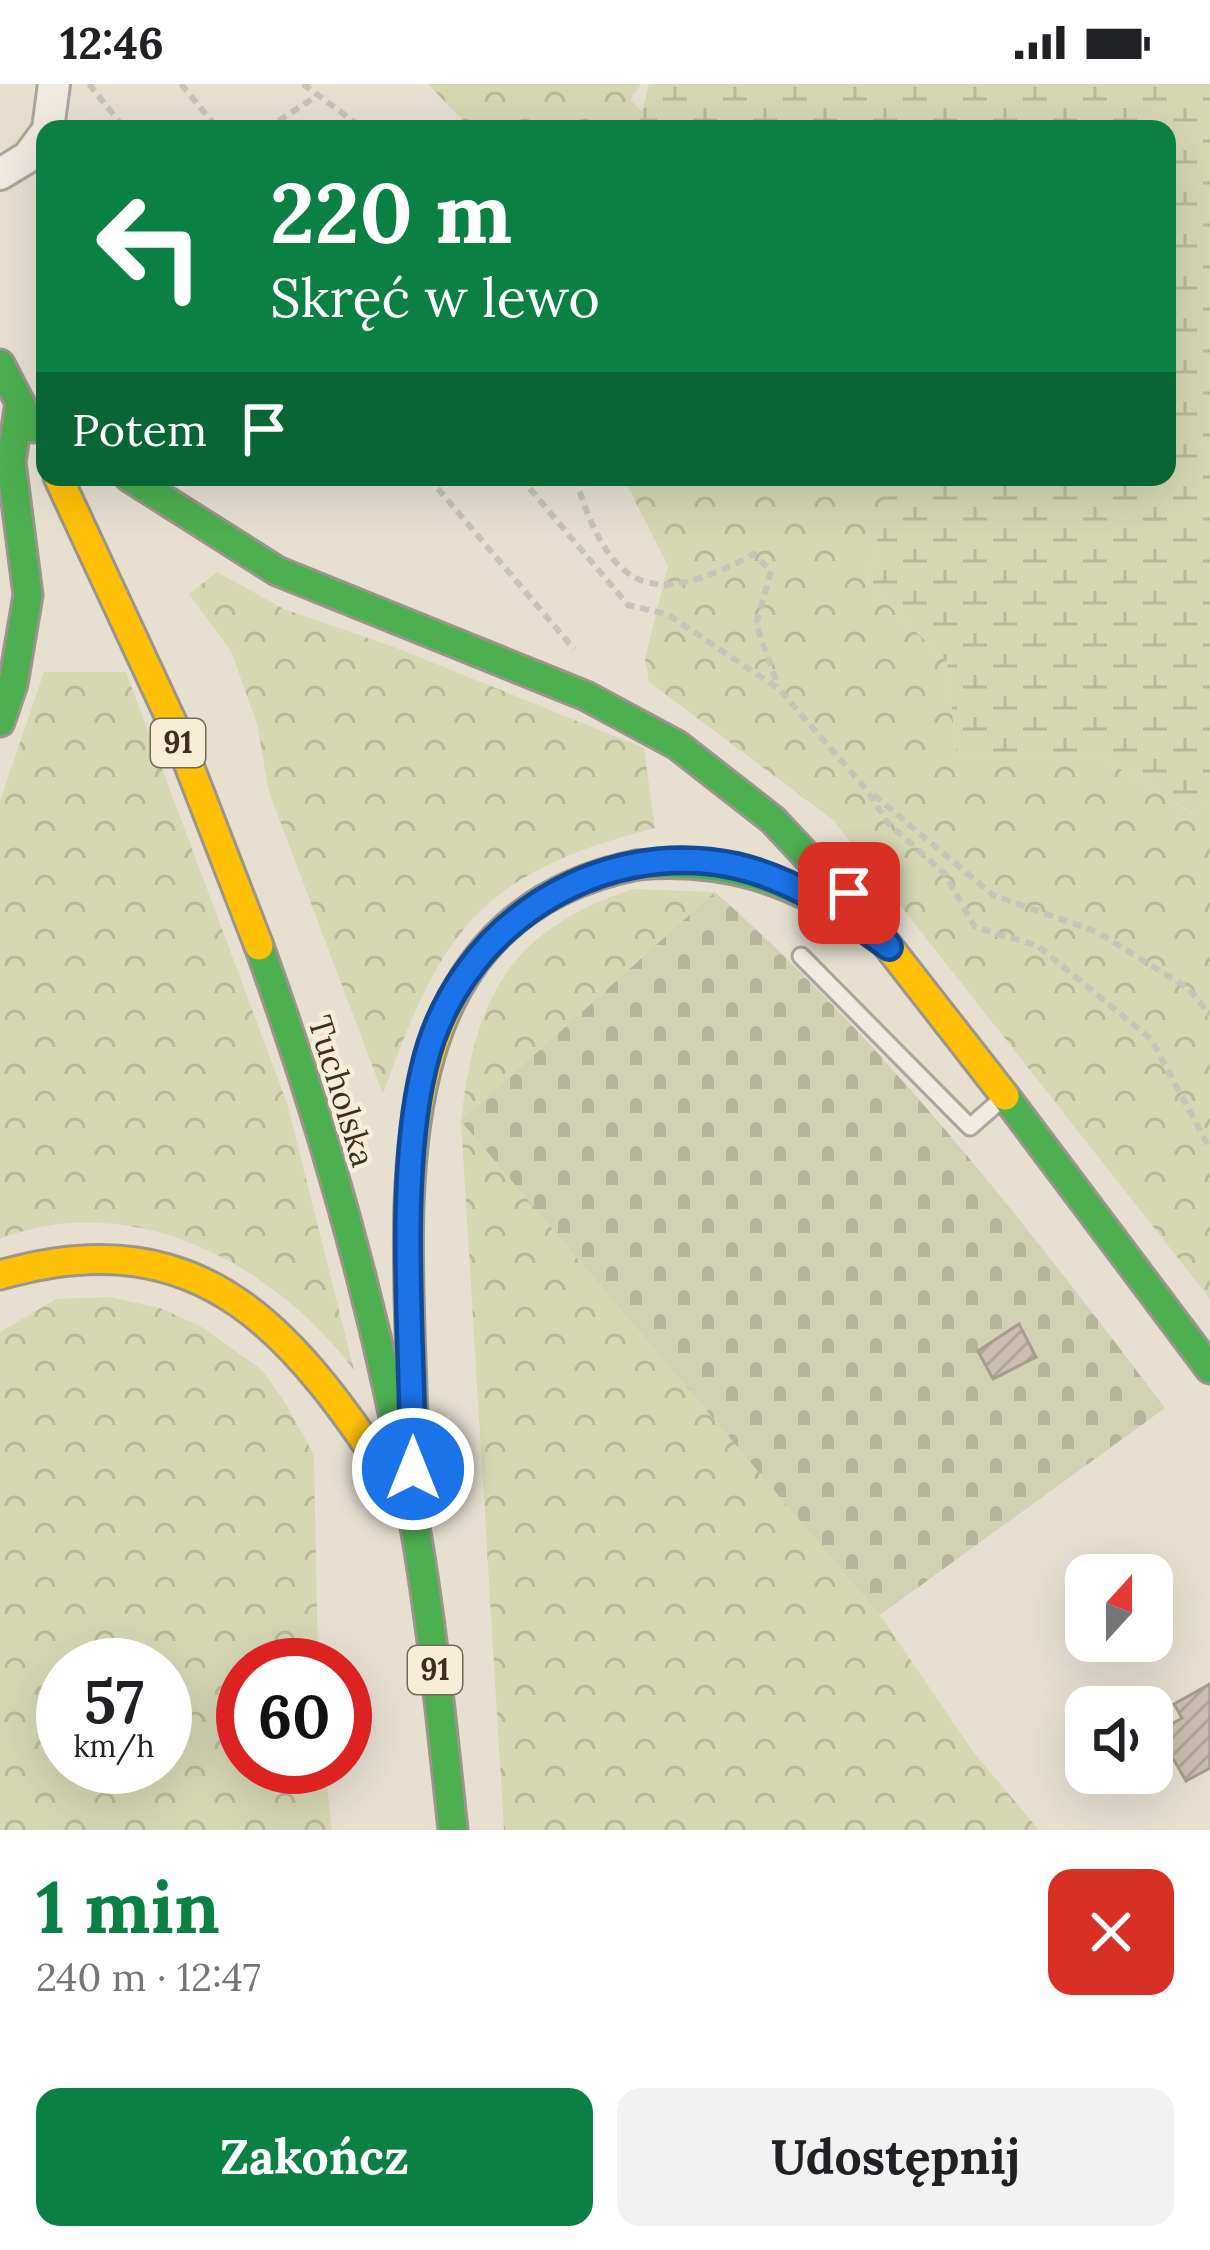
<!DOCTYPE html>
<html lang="pl">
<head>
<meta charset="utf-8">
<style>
  :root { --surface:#fff; --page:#f2f2f2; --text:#202124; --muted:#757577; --accent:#0b8043 }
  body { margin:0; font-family:Lora,serif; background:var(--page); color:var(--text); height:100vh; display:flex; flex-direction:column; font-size:45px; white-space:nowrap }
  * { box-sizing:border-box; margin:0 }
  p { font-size:39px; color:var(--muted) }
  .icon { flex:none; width:66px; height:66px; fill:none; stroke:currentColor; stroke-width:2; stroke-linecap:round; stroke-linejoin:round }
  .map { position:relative; height:1746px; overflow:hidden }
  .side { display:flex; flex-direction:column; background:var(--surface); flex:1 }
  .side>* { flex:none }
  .hud { position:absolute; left:36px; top:36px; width:1140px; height:366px; border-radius:24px; box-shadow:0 12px 48px #0002; background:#0b8043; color:#fff; overflow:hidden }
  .needle { width:78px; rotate:21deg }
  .controls { position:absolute; left:1065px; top:1470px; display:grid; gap:24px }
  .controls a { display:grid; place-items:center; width:108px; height:108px; border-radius:24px; background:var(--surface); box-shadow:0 12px 48px #0002; font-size:60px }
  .speed { position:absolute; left:36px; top:1554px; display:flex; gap:24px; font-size:60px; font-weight:700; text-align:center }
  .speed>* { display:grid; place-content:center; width:156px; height:156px; border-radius:50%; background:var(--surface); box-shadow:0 12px 48px #0002; line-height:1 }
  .speed small { font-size:30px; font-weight:400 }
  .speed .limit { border:18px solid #d22; background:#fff; color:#111 }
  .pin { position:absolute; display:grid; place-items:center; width:102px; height:102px; color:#fff; margin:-51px; border-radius:24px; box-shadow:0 6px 18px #0006 }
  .me { position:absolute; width:132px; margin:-66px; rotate:0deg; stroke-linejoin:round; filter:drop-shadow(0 0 9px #0008) }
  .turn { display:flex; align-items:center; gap:42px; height:252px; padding:0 36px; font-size:54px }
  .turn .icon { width:156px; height:156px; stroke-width:2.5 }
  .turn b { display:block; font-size:84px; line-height:102px }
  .then { display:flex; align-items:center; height:114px; padding:0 36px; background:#0003; gap:24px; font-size:45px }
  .round { display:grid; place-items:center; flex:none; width:126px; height:126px; border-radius:24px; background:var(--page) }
  .overview { display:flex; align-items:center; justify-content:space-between; height:204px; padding:0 36px }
  h1 { font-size:72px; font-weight:700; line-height:90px; color:var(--accent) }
  .action { display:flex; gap:24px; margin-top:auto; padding:24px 36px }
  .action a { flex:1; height:138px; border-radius:24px; background:var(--accent); color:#fff; font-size:48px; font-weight:700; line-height:138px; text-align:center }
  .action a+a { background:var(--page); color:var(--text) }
  .status { display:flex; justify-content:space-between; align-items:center; height:84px; padding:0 60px; background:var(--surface); direction:ltr }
  .status svg { height:33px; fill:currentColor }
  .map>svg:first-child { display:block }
  .forest { fill:url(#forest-crowns); fill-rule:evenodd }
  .wetland { fill:url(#wetland-marsh) }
  .cemetery { fill:url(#cemetery-stones) }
  .building { fill:url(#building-hatch); stroke:#a89c90; stroke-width:3 }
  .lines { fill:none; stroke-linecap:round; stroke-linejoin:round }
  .lane-casing { stroke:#ada599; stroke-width:21 }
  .street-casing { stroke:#ada599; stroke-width:36 }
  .fast-casing { stroke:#9c958a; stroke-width:33 }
  .slow-casing { stroke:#9c958a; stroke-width:33 }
  .path { stroke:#c8c2b9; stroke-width:6; stroke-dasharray:9 6; stroke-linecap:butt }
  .lane { stroke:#efebe3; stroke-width:15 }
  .street { stroke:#efebe3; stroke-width:30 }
  .fast { stroke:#4caf50; stroke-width:27 }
  .slow { stroke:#ffc107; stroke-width:27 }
  .route-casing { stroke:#114b97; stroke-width:30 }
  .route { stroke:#1a73e8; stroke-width:21 }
  .labels { text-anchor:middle; stroke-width:9; stroke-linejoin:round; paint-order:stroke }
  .shield { fill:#f7eed8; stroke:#756857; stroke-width:3 }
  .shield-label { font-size:30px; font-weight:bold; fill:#3d2e20 }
  .street-label { font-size:33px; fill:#3d2e20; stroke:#f7eed8 }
</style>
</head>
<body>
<div class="status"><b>12:46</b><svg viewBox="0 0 49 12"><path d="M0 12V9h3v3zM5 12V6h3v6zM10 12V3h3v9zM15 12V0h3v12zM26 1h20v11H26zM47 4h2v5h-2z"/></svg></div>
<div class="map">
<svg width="1210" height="1746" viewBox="0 0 1210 1746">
  <defs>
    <pattern id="forest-crowns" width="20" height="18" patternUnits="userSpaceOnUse" patternTransform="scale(3)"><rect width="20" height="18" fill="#d6d7b3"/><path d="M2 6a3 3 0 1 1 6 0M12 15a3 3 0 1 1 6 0" fill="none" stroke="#b9b99a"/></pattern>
    <pattern id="wetland-marsh" width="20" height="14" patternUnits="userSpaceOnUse" patternTransform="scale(3)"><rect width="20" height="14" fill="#d6d7b3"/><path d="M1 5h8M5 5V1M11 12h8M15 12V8" fill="none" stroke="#b9b99a"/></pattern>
    <pattern id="cemetery-stones" width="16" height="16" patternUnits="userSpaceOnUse" patternTransform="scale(3)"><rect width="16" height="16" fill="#d1d1b3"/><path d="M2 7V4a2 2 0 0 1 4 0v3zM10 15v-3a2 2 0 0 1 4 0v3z" fill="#b4b49a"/></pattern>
    <pattern id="building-hatch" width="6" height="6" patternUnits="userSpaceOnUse" patternTransform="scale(3)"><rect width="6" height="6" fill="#cbbfb2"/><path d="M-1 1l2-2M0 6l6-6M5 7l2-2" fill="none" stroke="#afa499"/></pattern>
  </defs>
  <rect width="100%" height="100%" fill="#e7e0d1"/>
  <path class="forest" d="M428,0H641L630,16L660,45H471Z
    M623,393H886L890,402L867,500L947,578L957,675L1101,673L1194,731L1210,718V1215L833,736L649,598L645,575L668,482Z
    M217,488L284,525L394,563L644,664L655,744C480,789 442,845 383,1010L269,708L257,640L231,567L189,510Z
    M44,588H126L287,1019L354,1286C276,1182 133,1103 0,1155V717Z
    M633,805L715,808L462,1038L880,1531L974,1669L1039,1746H504L461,1037C475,913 509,846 633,805Z
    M110,1213L160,1224L200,1242L262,1286L286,1320L314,1371L318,1581H243V1683H325L332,1746H0V1248L56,1215ZM63,1581H165V1683H63Z"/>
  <path class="wetland" d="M649,0H1210V718L1195,731L1101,673L957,675L947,578L867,500L890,402L886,393H1167V45H638Z"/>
  <path class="cemetery" d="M715,808C887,960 1027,1142 1165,1324L880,1531L461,1037Z"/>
  <path class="building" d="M1019,1240L1036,1273L993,1295L978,1267Z
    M1210,1600V1684L1186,1697L1158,1648L1182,1634L1174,1620Z"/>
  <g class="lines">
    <g class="lane-casing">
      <path id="lane" d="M801,872L970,1043L1003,1014"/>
    </g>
    <g class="street-casing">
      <path id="street" d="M48,45L54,0
        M0,90L28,73L45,50"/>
    </g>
    <g class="fast-casing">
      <path id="fast" d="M0,280L33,344
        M129,393L277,487L586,612L677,661L773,736L873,843
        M0,638L13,600L28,511L11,378L20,318
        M637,781C723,773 786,795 859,840
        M259,862C326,1048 380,1242 414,1437C432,1539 442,1643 453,1746
        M1005,1012L1210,1285"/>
    </g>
    <g class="slow-casing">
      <path id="slow" d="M58,393L173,640L259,862
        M873,843L1005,1012
        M0,1191C207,1131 296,1253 399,1407
        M413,1346C410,1138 364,836 637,781"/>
    </g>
    <path class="path" d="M89,0L125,45
      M181,0L218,45
      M303,0L364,45
      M266,45L320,10
      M428,393L574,565
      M520,393L628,521L667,530L779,605L866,705L888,739L944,789L975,843L1038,862L1151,955L1210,1065
      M575,393C610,507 650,526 754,470L771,487L756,540L778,602
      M874,711L993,811L1097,848L1188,904L1210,931"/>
    <use href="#lane" class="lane"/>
    <use href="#street" class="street"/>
    <use href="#fast" class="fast"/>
    <use href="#slow" class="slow"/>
  </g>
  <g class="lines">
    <g class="route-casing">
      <path id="route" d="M413,1385C413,1264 396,1097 424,983C456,844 596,752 736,782C793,795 843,829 889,863L849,809"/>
    </g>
    <use href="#route" class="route"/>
  </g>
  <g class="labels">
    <g class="shield">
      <rect x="151" y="635" width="54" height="48" rx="9"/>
      <rect x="408" y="1562" width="54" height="48" rx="9"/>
    </g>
    <g class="shield-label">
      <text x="178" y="669">91</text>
      <text x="435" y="1596">91</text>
    </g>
    <g class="street-label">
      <text transform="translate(342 1007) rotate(73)" y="12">Tucholska</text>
    </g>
  </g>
</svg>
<div class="controls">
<a><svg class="needle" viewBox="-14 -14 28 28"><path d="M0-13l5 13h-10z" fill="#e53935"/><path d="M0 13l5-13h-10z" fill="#757577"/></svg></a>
<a><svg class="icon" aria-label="sound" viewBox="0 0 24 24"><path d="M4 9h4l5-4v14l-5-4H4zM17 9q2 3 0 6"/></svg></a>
</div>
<div class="speed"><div>57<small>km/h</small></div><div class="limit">60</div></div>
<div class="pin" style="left:849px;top:809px;background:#d93025"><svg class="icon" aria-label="arrive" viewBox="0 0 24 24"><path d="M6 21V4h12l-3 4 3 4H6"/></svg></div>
<svg class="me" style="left:413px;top:1385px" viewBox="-20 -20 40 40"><circle r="17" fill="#1a73e8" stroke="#fff" stroke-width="3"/><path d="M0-11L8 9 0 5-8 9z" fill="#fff"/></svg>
<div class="hud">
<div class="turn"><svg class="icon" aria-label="left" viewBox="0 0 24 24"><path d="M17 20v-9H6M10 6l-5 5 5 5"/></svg><div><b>220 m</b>Skręć w lewo</div></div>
<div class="then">Potem<svg class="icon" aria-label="arrive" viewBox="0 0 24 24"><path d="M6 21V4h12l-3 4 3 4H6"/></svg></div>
</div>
</div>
<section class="side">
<div class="overview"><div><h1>1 min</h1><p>240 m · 12:47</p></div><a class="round" style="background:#d93025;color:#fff"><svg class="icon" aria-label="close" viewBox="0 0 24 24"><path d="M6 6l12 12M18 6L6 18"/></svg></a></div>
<div class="action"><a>Zakończ</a><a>Udostępnij</a></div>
</section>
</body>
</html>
